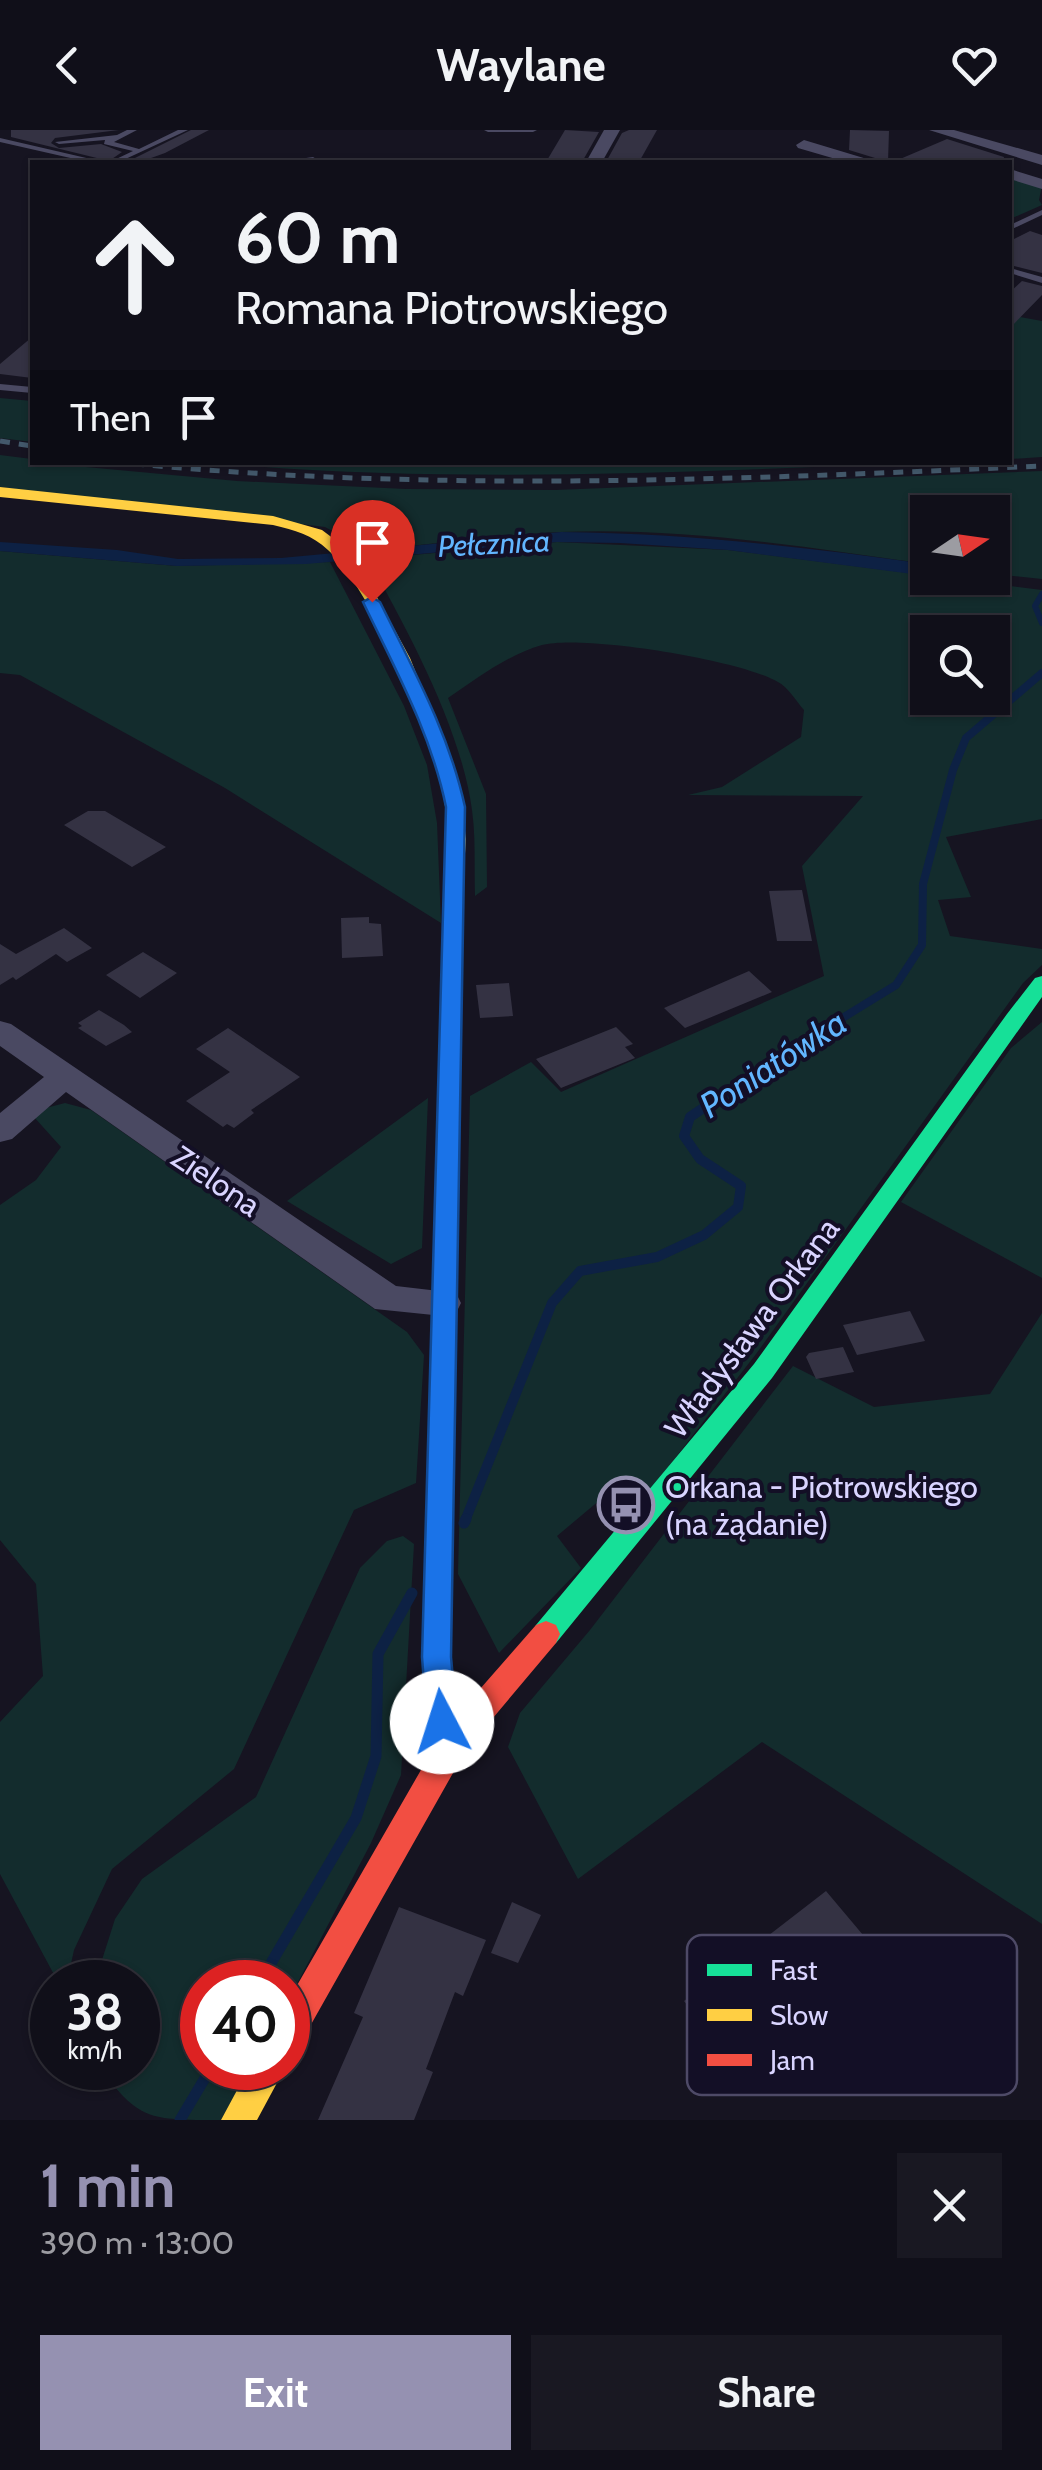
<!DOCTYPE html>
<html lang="en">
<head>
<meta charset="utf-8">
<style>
  :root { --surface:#100f19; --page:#191822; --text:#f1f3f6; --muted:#9c9ca2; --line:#302f38; --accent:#9591b1 }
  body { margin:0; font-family:Cabin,sans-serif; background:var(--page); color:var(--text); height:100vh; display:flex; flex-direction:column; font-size:38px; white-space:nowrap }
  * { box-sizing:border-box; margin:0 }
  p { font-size:32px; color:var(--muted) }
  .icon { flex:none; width:55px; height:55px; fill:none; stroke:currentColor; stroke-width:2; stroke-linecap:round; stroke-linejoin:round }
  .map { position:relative; height:1990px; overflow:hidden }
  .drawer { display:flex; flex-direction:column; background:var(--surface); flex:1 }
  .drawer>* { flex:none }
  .top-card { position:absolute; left:30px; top:30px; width:982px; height:305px; border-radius:0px; box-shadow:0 2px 8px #0004,0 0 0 2px var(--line); background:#100f19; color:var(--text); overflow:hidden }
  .needle { width:65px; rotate:77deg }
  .buttons { position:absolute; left:910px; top:365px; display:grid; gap:20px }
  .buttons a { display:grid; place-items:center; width:100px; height:100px; border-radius:0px; background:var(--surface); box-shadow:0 2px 8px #0004,0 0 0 2px var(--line); font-size:50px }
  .speed { position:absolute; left:30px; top:1830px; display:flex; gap:20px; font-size:50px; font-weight:700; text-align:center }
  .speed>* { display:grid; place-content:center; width:130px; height:130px; border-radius:50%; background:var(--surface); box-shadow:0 2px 8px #0004,0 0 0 2px var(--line); line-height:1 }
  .speed small { font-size:25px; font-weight:400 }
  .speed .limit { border:15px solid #d22; background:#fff; color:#111 }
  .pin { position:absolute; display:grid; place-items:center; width:85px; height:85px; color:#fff; margin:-102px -42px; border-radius:50% 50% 50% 0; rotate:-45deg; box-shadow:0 0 10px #0007 }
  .pin .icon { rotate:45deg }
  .me { position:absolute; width:110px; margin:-55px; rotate:355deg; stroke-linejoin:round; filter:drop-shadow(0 0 8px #0008) }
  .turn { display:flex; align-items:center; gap:35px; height:210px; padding:0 40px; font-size:45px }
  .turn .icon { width:130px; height:130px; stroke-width:2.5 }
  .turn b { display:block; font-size:70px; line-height:85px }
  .then { display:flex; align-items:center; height:95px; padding:0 40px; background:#0003; gap:20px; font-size:38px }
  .round { display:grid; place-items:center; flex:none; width:105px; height:105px; border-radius:0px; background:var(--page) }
  .overview { display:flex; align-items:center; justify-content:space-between; height:170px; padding:0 40px }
  h1 { font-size:60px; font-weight:700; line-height:75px; color:var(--accent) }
  .cta { display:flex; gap:20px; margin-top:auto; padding:20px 40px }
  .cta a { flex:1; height:115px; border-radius:0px; background:var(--accent); color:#fff; font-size:40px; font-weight:700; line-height:115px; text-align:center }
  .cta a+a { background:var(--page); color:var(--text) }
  header { display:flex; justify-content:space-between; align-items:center; height:130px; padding:0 40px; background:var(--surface); font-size:45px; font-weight:700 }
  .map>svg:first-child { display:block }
  .green { fill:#132c2d; fill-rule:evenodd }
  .water { fill:#0d2144 }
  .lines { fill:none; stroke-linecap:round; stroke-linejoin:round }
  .stream-far3 { stroke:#0d2144; stroke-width:6 }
  .stream-far2 { stroke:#0d2144; stroke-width:8 }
  .stream-far1 { stroke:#0d2144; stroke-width:10 }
  .stream { stroke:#0d2144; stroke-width:11 }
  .building { fill:#343243 }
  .lane { fill:#4a4962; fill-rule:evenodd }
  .street { fill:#4a4962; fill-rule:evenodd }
  .fast { fill:#16e098; fill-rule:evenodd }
  .slow { fill:#ffcf43; fill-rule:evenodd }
  .jam { fill:#f24e42; fill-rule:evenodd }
  .rail { stroke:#43596b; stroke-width:5; stroke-dasharray:10 9; stroke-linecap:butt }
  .route { fill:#1a73e8; stroke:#114b97; stroke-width:2.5 }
  .labels { text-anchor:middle; stroke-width:8; stroke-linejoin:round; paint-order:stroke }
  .far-water-label { font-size:30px; font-style:italic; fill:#62b6ff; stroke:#130f26 }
  .street-label { font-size:32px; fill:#d9d4ff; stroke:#130f26 }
  .poi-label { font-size:32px; fill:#d9d4ff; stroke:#130f26; text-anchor:start }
  .water-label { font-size:35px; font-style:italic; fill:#62b6ff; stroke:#130f26 }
  .key { fill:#130f26; stroke:#4e4a67; stroke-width:2.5 }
  .key-label { font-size:28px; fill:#d9d4ff }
</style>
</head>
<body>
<header><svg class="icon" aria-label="back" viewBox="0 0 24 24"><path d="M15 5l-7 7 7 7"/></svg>Waylane<svg class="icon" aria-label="heart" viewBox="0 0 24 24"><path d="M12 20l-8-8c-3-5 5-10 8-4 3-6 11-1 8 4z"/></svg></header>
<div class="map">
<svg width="1042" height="1990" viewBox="0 0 1042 1990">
  <rect width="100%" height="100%" fill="#161421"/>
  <path class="green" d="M1010,46L1042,55L1039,70L1042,75L1010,89Z
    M1010,185L1042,191V327L1010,329Z
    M0,268L32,271V312L0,308Z
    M0,325L32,329V332L237,351L406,359L555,360L1042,341V449L993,444L992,382H928L927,434C807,417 682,397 560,402C494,405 427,415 361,421L351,411L325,397L0,357Z
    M215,333H919C685,342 449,354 215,333Z
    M557,412L728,420L1042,460V689L946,707L971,767L938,770L950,806L1042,819V835L1023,853L756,1224L648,1363L613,1359L557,1406L581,1438L499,1523L458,1444L470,966L531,932L561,962L824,846L802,736L863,666L688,665L722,657L801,607L804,580C796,571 788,557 778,552C742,530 582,504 542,515C507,525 478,548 448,568L486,664L487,757L475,766C474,737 476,708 472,680C461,598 408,501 368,429ZM928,502H992V568H928Z
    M0,421L177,436L330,432L404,576L427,635L437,693L441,793L225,658L20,545L0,543Z
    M1042,892V1148L901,1072L1011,918Z
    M428,968L422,1118L391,1134L287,1071Z
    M65,973L91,980L407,1202L424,1225L416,1353L354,1380L234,1639L112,1739L74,1820L67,1852H58L0,1744V1592L43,1546L36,1454L0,1410V1075L36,1050L61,1017L34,987L42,979Z
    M1042,1183V1794L762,1612L578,1749L508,1617L520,1583L590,1500L793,1236L874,1277L990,1264Z
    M403,1406L414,1414L401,1645L371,1713L288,1871V1852H202V1938H250L221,1990C148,1990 139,1990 100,1938H138V1852H95L115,1789L142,1749L256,1667L360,1438L387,1411Z"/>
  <path class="water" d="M561,402C684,403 806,417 927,434L928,446L728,420L620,413L557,412L306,434L177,436L0,421V412L117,420L178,429L281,428Z"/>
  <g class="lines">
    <path class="stream-far3" d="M1042,464L1035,476L1042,493"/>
    <path class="stream-far2" d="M797,916L896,855L922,815L923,754L953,640L966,608L1042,543"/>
    <path class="stream-far1" d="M465,1391L552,1173L580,1141L657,1127L704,1105L738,1077L741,1056L700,1029L684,1006L690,987L800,913"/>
    <path class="stream" d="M464,1393L466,1389
      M260,1852L356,1688L376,1626L378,1524L412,1463
      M180,1990L211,1938"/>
  </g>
  <path class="building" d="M11,0H119L55,8L51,13L59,18L101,14L122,22L109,31L11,7Z
    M191,0H209L165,23L140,32H127Z
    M565,0L599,2L582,32H546Z
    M629,0H657L639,32H606L622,3Z
    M850,0L889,1L888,32L849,20Z
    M947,9L1004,27L1003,32H893Z
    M1030,101L1042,105V143L1010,135V111Z
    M1022,151L1042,156V165L1010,198V162Z
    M32,207V248L0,244V234Z
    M88,681H105L166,717L132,737L64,695Z
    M802,760L812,811H777L769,761Z
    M369,787V793L381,794L383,826L342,828L341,788Z
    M64,798L92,818L67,832L56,824L16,850L13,847L0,855V814L16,824Z
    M143,822L177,843L140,868L106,845Z
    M749,841L772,862L685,898L664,878Z
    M509,853L513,886L480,888L476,855Z
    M99,880L124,895L132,902L106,916L78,898L82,896L78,893Z
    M616,897L633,914L625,917L635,928L561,958L536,929Z
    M228,898L300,947L251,980L254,983L234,998L227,994L223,997L186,971L230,942L196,919Z
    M910,1181L925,1211L857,1225L843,1195Z
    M843,1217L854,1242L816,1249L806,1227L809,1223Z
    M826,1761L879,1824L737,1939L684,1871Z
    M512,1772L541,1785L518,1833L491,1823Z
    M399,1777L486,1810L463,1866L455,1862L426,1939L433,1942L414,1990H318L363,1887L354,1883Z"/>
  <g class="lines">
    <path class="lane" d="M127,0H137L114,12L139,19L178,0H188L119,32L112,31L133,21L104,14L105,10L59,14L55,12L117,5Z
      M484,0H537L533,2H488Z
      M0,8L95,30L99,32H88L0,12Z
      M1042,80V85L1010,100V95Z
      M1010,138L1042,147V153L1010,143Z
      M0,254L32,257V263L0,260Z"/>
    <path class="street" d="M604,0H620L602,32H586Z
      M929,0H954L1042,25V35Z
      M804,10L867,29L869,32H846L798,18L796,15Z
      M313,27L321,32H297L299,29Z
      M1010,39L1042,49V59L1010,49Z
      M0,891L11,894L396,1156L456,1163L461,1173L456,1183L443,1186L375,1179L66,962L12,1009L0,1012V983L44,947L0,916Z"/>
    <path class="fast" d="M452,800L462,806L450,1527L456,1588L470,1610L466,1620L455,1624C419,1610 424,1559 422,1527L442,806Z
      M1042,846V867L772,1248L556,1513L546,1517L536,1513L532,1504L536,1495L754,1234L1007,884L1035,848Z"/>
    <path class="slow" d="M0,357L273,386L322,400L342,415L366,447L410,528L459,651L466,709L459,810L452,812L442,806C444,763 451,718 445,676C436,612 375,464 328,420C312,405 295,400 273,395L0,367Z
      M249,1938H285L257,1990H221Z"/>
    <path class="jam" d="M546,1491L556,1495L560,1504L556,1513L466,1620L300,1914L288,1918V1871L444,1600L536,1495Z"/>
    <path class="rail" d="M0,311L32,316
      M115,332C424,363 732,350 1042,336"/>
  </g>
  <path class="route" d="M372,467L380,472C413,539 449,603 465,677L451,1527L457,1592L452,1602L442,1606L431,1602L427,1592L422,1527L446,677C431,603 395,539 363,472Z"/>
  <defs>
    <g id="bus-ring" transform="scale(2.875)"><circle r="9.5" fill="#130f26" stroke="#9591b1" stroke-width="1.5"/><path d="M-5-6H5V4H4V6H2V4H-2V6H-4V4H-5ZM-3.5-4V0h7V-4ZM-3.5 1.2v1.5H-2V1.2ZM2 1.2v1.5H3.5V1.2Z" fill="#9591b1"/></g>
  </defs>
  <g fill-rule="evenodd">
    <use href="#bus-ring" x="626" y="1375"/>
  </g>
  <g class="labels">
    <g class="far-water-label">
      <text transform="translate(494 414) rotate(-3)" y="10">Pełcznica</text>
    </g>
    <g class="street-label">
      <text transform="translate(216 1051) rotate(34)" y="11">Zielona</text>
      <text transform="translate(752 1198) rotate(-53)" y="11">Władysława Orkana</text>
    </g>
    <g class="poi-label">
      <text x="665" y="1368">Orkana - Piotrowskiego<tspan x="665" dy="37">(na żądanie)</tspan></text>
    </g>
    <g class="water-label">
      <text transform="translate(773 934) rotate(-33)" y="12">Poniatówka</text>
    </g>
  </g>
  <rect x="687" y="1805" width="330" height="160" rx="15" class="key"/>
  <rect x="707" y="1834" width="45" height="12" fill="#16e098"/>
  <rect x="707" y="1879" width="45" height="12" fill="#ffcf43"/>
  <rect x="707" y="1924" width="45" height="12" fill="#f24e42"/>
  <g class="key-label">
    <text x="770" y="1850">Fast</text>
    <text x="770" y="1895">Slow</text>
    <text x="770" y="1940">Jam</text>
  </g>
</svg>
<div class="buttons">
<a><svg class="needle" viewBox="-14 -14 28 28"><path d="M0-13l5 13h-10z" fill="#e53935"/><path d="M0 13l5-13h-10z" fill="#9c9ca2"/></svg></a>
<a><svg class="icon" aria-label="search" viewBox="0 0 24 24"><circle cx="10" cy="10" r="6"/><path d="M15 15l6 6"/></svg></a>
</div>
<div class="speed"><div>38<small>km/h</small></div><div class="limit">40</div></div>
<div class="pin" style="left:372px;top:472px;background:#d93025"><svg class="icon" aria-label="arrive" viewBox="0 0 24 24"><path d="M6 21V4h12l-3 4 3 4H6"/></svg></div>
<svg class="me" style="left:442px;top:1592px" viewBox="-20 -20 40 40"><circle r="19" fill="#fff"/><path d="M0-13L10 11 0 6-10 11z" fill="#1a73e8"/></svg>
<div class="top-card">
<div class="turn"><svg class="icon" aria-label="ahead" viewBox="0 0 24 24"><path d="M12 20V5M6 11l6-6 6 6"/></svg><div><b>60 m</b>Romana Piotrowskiego</div></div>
<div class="then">Then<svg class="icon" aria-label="arrive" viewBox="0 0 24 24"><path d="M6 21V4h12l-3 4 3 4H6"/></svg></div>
</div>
</div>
<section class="drawer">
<div class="overview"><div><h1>1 min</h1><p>390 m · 13:00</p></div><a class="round"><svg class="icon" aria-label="close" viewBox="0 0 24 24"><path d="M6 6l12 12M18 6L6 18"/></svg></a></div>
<div class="cta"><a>Exit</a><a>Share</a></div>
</section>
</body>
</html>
